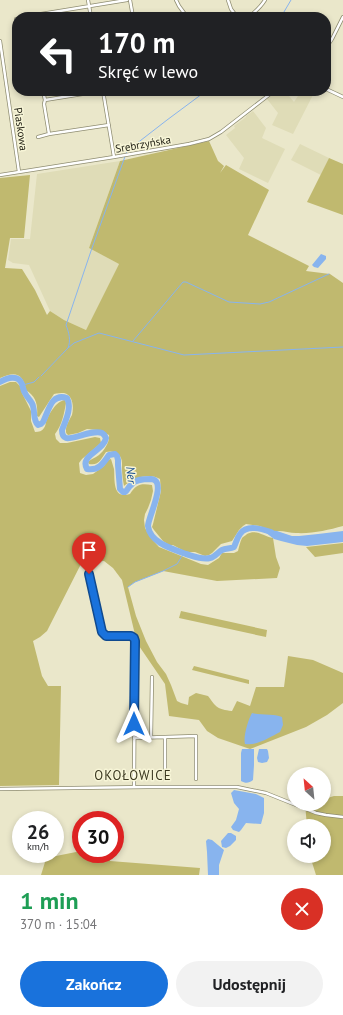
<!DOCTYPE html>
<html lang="pl">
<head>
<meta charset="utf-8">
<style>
  :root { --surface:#fff; --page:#f2f2f2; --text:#202124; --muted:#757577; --accent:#1972dc }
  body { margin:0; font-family:"PT Sans",sans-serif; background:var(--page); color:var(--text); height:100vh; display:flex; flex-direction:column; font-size:15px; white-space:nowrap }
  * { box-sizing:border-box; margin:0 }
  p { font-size:13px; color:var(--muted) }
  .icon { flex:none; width:22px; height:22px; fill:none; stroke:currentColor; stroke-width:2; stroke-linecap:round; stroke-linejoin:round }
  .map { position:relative; height:875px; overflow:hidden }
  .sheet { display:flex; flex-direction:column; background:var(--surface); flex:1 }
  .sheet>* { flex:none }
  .banner { position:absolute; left:12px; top:12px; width:319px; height:84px; border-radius:16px; box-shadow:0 2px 6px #0003; background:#202124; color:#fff; overflow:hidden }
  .needle { width:26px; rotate:333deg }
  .controls { position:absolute; left:287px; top:767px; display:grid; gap:8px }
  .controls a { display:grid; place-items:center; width:44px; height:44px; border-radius:50%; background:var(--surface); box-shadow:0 2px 6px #0003; font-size:20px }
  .speed { position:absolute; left:12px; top:811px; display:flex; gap:8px; font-size:20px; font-weight:700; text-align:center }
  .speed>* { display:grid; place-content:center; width:52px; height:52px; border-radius:50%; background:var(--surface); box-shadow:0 2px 6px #0003; line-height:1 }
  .speed small { font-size:10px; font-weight:400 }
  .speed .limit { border:6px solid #d22; background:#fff; color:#111 }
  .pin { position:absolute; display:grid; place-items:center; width:34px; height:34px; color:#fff; margin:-41px -17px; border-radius:50% 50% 50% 0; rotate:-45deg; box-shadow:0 0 4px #0007 }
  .pin .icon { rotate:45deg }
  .me { position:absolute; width:44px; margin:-22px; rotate:0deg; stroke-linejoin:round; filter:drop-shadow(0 0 3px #0008) }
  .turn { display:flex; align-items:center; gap:14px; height:84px; padding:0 20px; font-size:18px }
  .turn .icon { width:52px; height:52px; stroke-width:2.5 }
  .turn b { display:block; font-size:28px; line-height:34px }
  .round { display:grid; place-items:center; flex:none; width:42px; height:42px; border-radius:21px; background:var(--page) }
  .headline { display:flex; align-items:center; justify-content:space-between; height:68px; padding:0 20px }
  h1 { font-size:24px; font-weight:700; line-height:30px; color:#1e9e55 }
  .cta { display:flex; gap:8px; margin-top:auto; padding:8px 20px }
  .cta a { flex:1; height:46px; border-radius:24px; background:var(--accent); color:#fff; font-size:16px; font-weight:700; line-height:46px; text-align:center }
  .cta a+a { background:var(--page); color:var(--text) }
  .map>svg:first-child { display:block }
  .built { fill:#dfdcb7 }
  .green { fill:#c0b96f }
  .water { fill:#88b4ee }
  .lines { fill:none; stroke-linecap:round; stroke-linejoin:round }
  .stream { stroke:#88b4ee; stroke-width:1 }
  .river { stroke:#88b4ee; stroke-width:6 }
  .street-casing { stroke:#8f8d72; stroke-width:4 }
  .street { stroke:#fff; stroke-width:2.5 }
  .route-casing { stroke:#104a8f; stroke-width:10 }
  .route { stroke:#1972dc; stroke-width:7 }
  .labels { text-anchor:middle; stroke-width:3; stroke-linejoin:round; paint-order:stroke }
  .street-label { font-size:11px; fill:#1e1d12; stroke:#f7f5d7 }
  .water-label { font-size:12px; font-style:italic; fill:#134a8f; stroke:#f7f5d7 }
  .quarter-label { font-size:13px; letter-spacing:1px; fill:#3b3820; stroke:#f7f5d7 }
</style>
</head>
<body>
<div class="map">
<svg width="343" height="875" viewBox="0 0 343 875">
  <rect width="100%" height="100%" fill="#eae7ca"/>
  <path class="built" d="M278,91H285L294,102L300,93L297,91H315L293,134L272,125L278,113L267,99Z
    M253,111L266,128L262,138L285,149L268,183L239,169L244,158L226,135L235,128L234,126L246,117V116Z
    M300,144L329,158L321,175L291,160Z
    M120,161L89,248L119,264L86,330L64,320L50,311L29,265L13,263L8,260L11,239H30L37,174Z"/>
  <path class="green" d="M209,141L218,161L224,166L220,173L226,165L269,190L248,235L309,266L306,271L330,274L343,283V526C328,530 312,534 296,533C288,533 280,529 272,532L260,526L246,524L243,526L239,530L232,541L221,544L212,553L209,555L205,556L195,552H186L173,545H169L163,541L154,530L152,527L153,524L161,491L160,479C149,472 133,478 124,486C123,481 122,474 122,469C122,467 122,465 122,463C122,454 114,450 106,452C101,459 99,466 89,464L88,462C91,459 95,458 99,455C104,451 110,442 109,435L98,430L87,429L78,433L68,435C66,433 66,433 66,430C66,425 70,419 72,415C74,407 73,395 64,393C61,393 57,393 54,394L39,417L37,416C38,404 36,397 26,390C23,373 15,371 0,378V178L30,175L24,238H10L5,268L22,269L35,290L47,315L50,311L64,320L86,330L119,264L89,248L120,161Z
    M329,158L343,164V215L307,202Z
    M10,382H16L21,387L22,393L31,411V421L35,432C39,432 42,431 44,428C45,427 46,423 46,422C49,414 56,401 65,400L66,403C64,414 62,425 55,434L56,439L60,443H67L95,437L100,438L101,443L82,459L79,463L80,473L86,475L93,474L104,466L108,460L111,459C112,462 113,466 114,469C115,479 112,500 130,494C136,484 141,483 152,485L153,491L151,500L148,508L145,514L144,520L145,528L150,537L159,547L201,564L208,565L219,558L222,553H234L238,551C239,547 240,542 242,538C243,537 246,535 247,534C257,529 264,537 273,538L276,557L280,568L277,578L217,581L163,571L135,582L128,587L136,616L146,641L157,662L166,674L171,685L177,701L181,703L188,705L189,697L196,693L208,696C217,708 217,709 232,711L237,701L250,706L256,687H284L288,656L313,660L343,673V703L327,715L306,727L250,749L218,738L207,731L199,720L169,716L165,684L137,643L122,580L113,568L104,561L82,562L47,631L40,637L33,641L42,676L48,686H61L59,785L0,786V386Z
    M343,543V553L315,557L306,547Z
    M181,611L267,630L266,637L179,618Z
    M194,666L249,680V684L192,670Z
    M334,796H343V875H316L310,856H324V826H307L305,804H324V799Z
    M81,851V854H111L110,861L200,868L199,875H41L46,859L51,857Z"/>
  <path class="water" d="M321,254L326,256V259L318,268L314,267L312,265Z
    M261,529L277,531L292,536H299L318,534L343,531V542L307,546L297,545L281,541L274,539Z
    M252,713C260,715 277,714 282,717L283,725L280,732C270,737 257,746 245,744C243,737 248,720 252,713Z
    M242,749H254V765L253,780C249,783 246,784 241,781V753Z
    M259,749H267L268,751L269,758L267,762L262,763L258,762L257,758Z
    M234,790L256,794L264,798V813L261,824L246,823L241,830L239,832L233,830L231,827L236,820L239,809L234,803L231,793Z
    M228,833H231L236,836V840L230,846L226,848L222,847L221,841Z
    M208,839L212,840L224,850L219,865V875H208L207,852L206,841Z"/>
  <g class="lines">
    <path class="stream" d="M281,17L291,0
      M133,341L183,282H186L229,302L260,304L269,302L329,274
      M68,348L74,343L99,333L103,334L184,355L343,347
      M41,376L68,348C71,340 69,333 66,325L92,248L127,151L167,120L206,91
      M23,385L34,382L39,377
      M128,587L135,582L163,571L177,564L184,553"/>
    <path class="river" d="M0,382C7,378 18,374 22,384C23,387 23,390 25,393C27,398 32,401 33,406C35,413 33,420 38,425L41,424L43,422C49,410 51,393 67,398C72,407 66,420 62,430C62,433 63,437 66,438C72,440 94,429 102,433C104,434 105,436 106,438C104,451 79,455 87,469C98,471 103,464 109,455L115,454L117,456L118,460V465L120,489L123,492H125C128,490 128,487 131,485C135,479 144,479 151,479C168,480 148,517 148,526C150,543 173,549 186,554C193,556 202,560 210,558C215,557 218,552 222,550C226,548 230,549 234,547C236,543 237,538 240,534C247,524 262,529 271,532"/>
    <g class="street-casing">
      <path id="street" d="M88,0L91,17
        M130,0L133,17
        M176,0L179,6L187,17
        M228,0L231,9L237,17
        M30,17L35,15L127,0
        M249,17C255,12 261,7 265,0
        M16,19H17
        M0,41L19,172
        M326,48L332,39L343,17
        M326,89L343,97
        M43,91L45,100L44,104L49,134
        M103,91L114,157
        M45,100L101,91
        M38,137L49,134L109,125
        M0,175L114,157L189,144L209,139L221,132L274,91
        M89,574L102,632L106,636H131L134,638L135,641L134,787
        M151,737L152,677
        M165,737V779
        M134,738L196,736V779
        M0,789L147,787H237L266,793L316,813L326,815L343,817"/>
    </g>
    <use href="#street" class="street"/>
  </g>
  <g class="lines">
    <g class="route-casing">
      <path id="route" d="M89,574L102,632L106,636H131L134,638L135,641L134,724"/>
    </g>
    <use href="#route" class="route"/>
  </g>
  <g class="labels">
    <g class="street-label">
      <text transform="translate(21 129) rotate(82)" y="4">Piaskowa</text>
      <text transform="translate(143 144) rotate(-10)" y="4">Srebrzyńska</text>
    </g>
    <g class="water-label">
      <text transform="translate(131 475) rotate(83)" y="4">Ner</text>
    </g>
    <g class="quarter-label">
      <text x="133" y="780">OKOŁOWICE</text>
    </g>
  </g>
</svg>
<div class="controls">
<a><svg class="needle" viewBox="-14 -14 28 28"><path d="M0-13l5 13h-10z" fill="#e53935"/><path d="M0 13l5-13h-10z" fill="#757577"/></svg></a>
<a><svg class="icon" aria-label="sound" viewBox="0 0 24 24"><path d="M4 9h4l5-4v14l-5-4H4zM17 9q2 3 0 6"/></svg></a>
</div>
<div class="speed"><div>26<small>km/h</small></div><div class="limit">30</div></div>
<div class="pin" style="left:89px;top:574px;background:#d93025"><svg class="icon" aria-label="arrive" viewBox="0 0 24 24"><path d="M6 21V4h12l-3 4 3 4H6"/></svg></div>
<svg class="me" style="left:134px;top:724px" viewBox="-20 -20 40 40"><path d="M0-17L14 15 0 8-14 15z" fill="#1972dc" stroke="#fff" stroke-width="4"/></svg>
<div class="banner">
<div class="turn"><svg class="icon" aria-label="left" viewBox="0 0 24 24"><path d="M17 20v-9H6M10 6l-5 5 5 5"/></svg><div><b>170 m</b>Skręć w lewo</div></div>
</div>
</div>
<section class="sheet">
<div class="headline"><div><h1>1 min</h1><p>370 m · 15:04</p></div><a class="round" style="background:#d93025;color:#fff"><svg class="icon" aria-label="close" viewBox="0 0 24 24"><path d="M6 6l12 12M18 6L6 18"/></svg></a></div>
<div class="cta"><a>Zakończ</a><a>Udostępnij</a></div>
</section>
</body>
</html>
